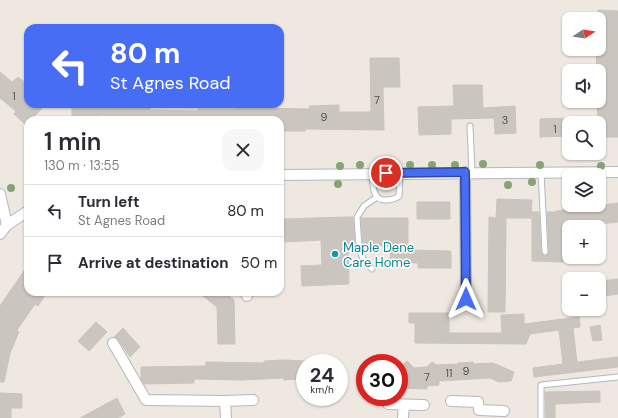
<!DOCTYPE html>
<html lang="en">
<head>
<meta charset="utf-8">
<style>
  :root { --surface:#fff; --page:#f7f7f7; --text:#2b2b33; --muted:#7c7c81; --line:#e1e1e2 }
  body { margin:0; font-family:"DM Sans",sans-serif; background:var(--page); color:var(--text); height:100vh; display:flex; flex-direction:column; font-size:15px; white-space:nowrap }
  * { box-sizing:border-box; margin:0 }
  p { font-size:13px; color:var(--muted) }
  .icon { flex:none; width:22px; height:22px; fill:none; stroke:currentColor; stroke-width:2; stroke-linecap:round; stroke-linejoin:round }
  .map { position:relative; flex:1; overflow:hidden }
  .side { position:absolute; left:24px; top:116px; width:260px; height:180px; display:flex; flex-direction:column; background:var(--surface); border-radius:12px; box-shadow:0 1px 3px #0004 }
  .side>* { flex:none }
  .banner { position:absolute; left:24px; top:24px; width:260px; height:84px; border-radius:12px; box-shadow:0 1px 3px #0004; background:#476df5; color:#fff; overflow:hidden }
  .needle { width:26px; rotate:78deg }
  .controls { position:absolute; left:562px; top:12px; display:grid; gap:8px }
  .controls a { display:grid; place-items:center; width:44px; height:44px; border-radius:8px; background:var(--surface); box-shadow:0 1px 3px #0004; font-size:20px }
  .speed { position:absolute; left:296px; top:354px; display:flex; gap:8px; font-size:20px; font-weight:700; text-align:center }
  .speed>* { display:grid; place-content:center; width:52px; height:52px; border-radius:50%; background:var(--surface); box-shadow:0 1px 3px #0004; line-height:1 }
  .speed small { font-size:10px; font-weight:400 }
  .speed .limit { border:6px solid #d22; background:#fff; color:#111 }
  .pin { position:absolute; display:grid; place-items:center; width:34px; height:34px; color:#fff; margin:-17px; border:2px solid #fff; border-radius:50%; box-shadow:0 1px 4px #0007 }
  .me { position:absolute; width:44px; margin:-22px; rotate:0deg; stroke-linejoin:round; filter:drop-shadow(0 0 3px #0008) }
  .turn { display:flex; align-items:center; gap:14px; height:84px; padding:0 20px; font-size:18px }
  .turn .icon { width:52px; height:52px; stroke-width:2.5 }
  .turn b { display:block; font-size:28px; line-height:34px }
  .round { display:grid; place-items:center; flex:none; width:42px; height:42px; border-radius:12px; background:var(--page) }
  .summary { display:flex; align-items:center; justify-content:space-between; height:68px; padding:0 20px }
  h1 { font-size:24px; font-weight:600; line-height:30px }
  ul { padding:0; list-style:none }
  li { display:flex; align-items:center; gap:12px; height:52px; padding:0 20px; border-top:1px solid var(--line) }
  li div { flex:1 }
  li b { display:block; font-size:15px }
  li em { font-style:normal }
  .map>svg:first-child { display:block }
  .building { fill:#cac6bf; stroke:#cac4ba }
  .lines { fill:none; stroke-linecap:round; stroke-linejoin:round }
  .service-casing { stroke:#b4b7c0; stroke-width:7 }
  .minor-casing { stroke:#b4b7c0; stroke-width:12 }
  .service { stroke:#fff; stroke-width:5 }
  .minor { stroke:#fff; stroke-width:10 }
  .tree { fill:#86a375 }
  .route-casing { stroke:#2e479f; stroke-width:10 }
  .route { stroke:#476df5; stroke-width:7 }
  .culture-dot { fill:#0f9aa8; stroke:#fff; stroke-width:1.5 }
  .labels { text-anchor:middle; stroke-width:3; stroke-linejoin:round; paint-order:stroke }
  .number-label { font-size:11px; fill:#545352 }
  .culture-label { font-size:13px; fill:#0d838f; stroke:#fff; text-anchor:start }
</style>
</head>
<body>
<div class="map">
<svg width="618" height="418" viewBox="0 0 618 418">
  <rect width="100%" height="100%" fill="#eee8e1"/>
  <path class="building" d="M598,10L618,11V137H599L597,101H599V71H597L596,49H599Z
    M370,58H399L400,87H383L384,130L305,129V131H280V120H105V115L85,116V120H72V106L120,105V104H150V110L198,111V109H237V104H259V108L310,109L309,106L339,105V112H371Z
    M0,72L12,82L18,77L28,85V104H46L31,120H28V123L26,125L14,114L16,111L0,98Z
    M453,85H482L483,108L515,106L516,133L495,134L494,118L451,119V134L419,135L418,107L454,106Z
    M569,118V136L540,137V119Z
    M497,199L532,200L531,218H506L505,312H488L489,217L496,218Z
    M417,202H450V219H417Z
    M618,203V222L562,228L563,262L532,261V212H539L541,252L543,255L546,256L549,252L547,212H556V211Z
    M347,217H353L355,246H348L349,284L302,286L301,266L322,265L321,240L285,242L284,219Z
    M361,218H408V250L451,251V268H418V263L390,262L391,246H363Z
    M28,265V292H47L38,306L35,304L17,330L19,332L10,353L4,382H0V306Z
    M618,279V294L604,296L602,281Z
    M198,292H224L234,300L235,344H218L217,307Z
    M409,313H449V333H502L501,315L524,314V324L579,317L580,327L573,328L577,362L618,357V367L534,377L533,368L563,364L559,330L530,334L526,344L415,343V323H409Z
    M96,322L107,332L89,351L78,341Z
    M600,325L602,340L593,341L590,327Z
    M123,328L140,347L130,357L118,339L114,337Z
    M284,360L305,361V378H299V379L284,380V378L242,380L194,379V383L144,384L141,379V367L206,366V362L264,363V361Z
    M407,361L414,368L427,367L432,362L436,365L458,364V363L473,362V364L493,363L514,372L511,381L499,382L490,378L439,381V385L427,386V389L399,388V368Z
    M600,391V402L555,404V418H546L545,392Z
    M0,393L22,394V408H11V418H0Z
    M117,398L125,414L118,418H80Z"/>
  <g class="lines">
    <g class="service-casing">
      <path id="service" d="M470,126L472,172
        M541,172L545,252
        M372,174C373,184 372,201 386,200C391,200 395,199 399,196L400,173
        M372,269L363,259L359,248L357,217L364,206L377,197
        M541,418V385L618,377"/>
    </g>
    <g class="minor-casing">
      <path id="minor" d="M465,172L466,299
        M280,175L618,172
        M0,194L7,225
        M0,234L7,225L28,211
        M247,292V296
        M113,343L146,400L225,401L226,418
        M225,401L253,400
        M451,401L478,402L479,410L504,411
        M388,404L424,405
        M403,418L404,405"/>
    </g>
    <use href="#service" class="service"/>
    <use href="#minor" class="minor"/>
  </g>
  <g class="tree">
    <circle cx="483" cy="164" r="4"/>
    <circle cx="360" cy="165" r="4"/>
    <circle cx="410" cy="165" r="4"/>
    <circle cx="432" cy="165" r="4"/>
    <circle cx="455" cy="165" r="4"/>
    <circle cx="540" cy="165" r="4"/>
    <circle cx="340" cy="166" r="4"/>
    <circle cx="601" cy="166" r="4"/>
    <circle cx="532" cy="182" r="4"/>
    <circle cx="338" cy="184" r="4"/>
    <circle cx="508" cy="185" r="4"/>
    <circle cx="11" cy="188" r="4"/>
  </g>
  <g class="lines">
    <g class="route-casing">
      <path id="route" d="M386,173L465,172L466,299"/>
    </g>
    <use href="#route" class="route"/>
  </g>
  <circle class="culture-dot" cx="335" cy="254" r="4"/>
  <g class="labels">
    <g class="number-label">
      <text x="14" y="100">1</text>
      <text x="377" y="104">7</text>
      <text x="324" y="121">9</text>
      <text x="505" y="124">3</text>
      <text x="555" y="133">1</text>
      <text x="466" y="375">9</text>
      <text x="449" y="377">11</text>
      <text x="427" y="381">7</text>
    </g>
    <g class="culture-label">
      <text x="343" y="252">Maple Dene<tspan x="343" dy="15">Care Home</tspan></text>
    </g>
  </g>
</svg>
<div class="controls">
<a><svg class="needle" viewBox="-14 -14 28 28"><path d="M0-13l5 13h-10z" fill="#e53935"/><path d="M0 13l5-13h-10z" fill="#7c7c81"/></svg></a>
<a><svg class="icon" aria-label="sound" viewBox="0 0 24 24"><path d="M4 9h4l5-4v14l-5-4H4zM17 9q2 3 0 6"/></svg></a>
<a><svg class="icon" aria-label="search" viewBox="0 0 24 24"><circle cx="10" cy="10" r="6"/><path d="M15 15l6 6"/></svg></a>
<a><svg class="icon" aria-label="layers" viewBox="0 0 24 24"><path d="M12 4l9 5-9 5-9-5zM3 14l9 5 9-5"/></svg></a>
<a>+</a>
<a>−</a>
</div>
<div class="speed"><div>24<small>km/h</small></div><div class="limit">30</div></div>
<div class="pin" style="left:386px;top:173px;background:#d93025"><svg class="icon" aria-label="arrive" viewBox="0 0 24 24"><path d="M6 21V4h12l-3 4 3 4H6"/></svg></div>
<svg class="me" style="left:466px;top:299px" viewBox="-20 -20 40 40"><path d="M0-17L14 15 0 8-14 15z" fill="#476df5" stroke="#fff" stroke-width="4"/></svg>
<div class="banner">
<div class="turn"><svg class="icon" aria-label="left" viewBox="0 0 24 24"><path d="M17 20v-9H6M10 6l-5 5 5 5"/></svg><div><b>80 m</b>St Agnes Road</div></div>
</div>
<section class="side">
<div class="summary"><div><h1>1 min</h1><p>130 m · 13:55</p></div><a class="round"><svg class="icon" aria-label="close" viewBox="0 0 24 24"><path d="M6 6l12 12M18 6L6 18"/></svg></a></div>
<ul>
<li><svg class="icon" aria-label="left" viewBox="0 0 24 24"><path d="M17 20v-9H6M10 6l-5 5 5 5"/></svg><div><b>Turn left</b><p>St Agnes Road</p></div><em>80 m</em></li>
<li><svg class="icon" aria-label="arrive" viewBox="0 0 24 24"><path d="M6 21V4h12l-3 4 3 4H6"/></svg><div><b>Arrive at destination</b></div><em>50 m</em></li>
</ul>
</section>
</div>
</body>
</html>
